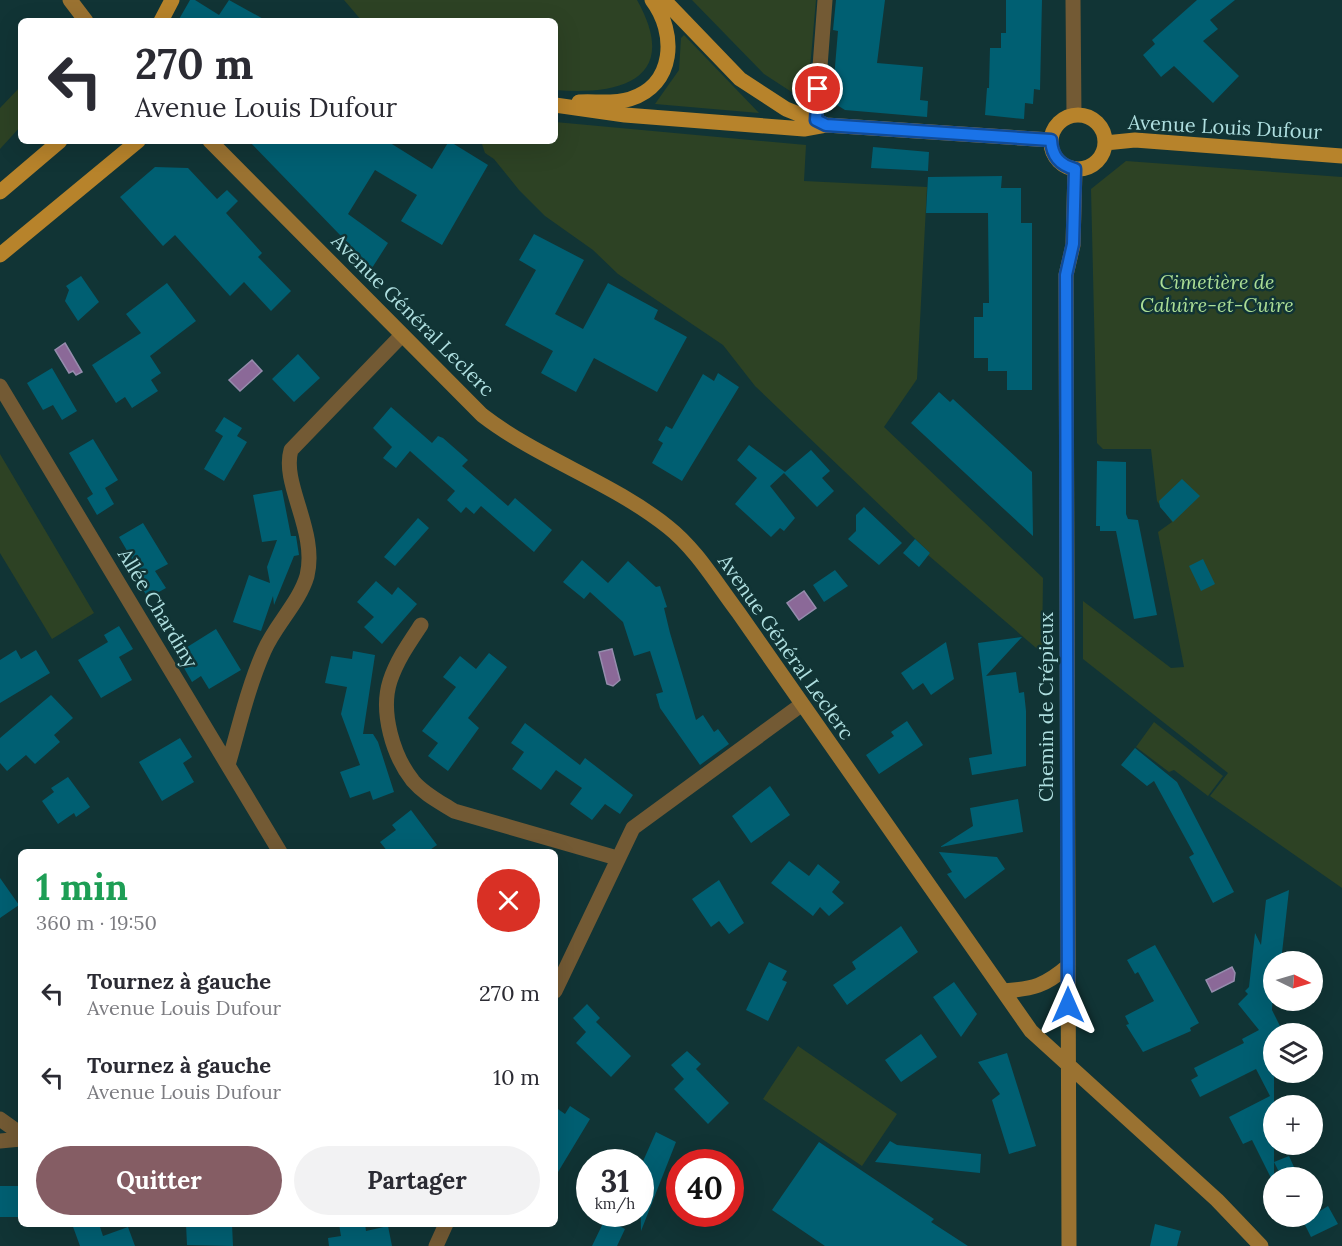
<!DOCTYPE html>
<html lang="fr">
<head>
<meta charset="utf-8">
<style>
  :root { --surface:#fff; --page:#f2f2f3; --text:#2b2b33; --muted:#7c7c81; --accent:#855d64 }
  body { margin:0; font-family:Lora,serif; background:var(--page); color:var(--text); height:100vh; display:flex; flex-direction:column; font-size:22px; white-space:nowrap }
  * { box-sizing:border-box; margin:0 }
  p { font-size:20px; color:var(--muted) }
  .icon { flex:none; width:33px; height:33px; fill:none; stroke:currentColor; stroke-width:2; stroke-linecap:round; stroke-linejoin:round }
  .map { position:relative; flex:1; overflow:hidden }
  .side { position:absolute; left:18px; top:849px; width:540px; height:378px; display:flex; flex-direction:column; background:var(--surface); border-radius:9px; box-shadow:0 6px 24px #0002 }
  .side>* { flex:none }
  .hud { position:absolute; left:18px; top:18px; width:540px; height:126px; border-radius:9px; box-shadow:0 6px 24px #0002; background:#fff; color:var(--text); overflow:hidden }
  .needle { width:39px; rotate:95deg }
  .controls { position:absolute; left:1263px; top:951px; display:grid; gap:12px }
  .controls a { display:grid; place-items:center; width:60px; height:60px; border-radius:50%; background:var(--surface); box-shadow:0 6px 24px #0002; font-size:30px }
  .speed { position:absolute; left:576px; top:1149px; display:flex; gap:12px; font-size:30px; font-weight:700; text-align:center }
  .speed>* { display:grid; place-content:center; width:78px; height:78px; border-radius:50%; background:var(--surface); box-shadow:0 6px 24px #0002; line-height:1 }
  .speed small { font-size:15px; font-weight:400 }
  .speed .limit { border:9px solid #d22; background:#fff; color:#111 }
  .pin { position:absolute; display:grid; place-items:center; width:51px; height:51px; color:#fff; margin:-26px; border:3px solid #fff; border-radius:50%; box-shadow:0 2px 6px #0007 }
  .me { position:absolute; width:66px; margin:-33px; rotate:0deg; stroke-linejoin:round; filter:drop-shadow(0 0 4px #0008) }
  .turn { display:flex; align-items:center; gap:21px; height:126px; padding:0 18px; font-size:27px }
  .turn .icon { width:78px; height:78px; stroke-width:2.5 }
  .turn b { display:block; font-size:42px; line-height:51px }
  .round { display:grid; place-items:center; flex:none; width:63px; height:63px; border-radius:32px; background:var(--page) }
  .summary { display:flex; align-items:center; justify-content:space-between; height:102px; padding:0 18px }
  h1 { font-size:36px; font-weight:700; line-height:45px; color:#1e9e55 }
  .button { display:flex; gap:12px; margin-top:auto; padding:12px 18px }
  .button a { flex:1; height:69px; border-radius:36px; background:var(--accent); color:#fff; font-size:24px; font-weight:700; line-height:69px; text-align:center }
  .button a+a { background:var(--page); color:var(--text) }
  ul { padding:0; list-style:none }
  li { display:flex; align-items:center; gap:18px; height:84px; padding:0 18px }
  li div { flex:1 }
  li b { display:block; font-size:22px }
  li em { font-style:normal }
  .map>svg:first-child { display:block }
  .green { fill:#2d4224 }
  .water { fill:#8b6998; stroke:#968cad; stroke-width:1.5 }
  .building { fill:#005f72 }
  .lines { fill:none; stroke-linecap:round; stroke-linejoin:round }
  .street { stroke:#735a34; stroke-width:15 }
  .secondary { stroke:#9a7231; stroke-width:15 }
  .primary { stroke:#b7832b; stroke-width:15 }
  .route-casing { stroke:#114b97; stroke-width:15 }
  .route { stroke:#1a73e8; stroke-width:10 }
  .labels { text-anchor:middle; stroke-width:5; stroke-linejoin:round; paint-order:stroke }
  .street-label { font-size:20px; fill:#aededf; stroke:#113435 }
  .park-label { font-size:20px; font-style:italic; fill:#abdd95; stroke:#113435 }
</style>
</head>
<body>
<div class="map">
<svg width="1342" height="1246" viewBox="0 0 1342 1246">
  <rect width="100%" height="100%" fill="#113435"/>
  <path class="green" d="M344,0H637C681,78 622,96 555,90V21H362Z
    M692,0H816L807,102L764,74Z
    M684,35L759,113L655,104L679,70L681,38Z
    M21,86V126L0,149V108Z
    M555,122L806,145L804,181L927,187L917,379L884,427L1043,578L1042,653L928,555L930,553L755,386L723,345L618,274L593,250L545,216L519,190L494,159L485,153L481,141H555Z
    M1126,161L1342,177V888L1210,796L1228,773L1083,659V601L1171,668L1184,667L1158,532L1172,522L1157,501L1151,449H1103L1097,443L1091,189Z
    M0,454L94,613L52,639L0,553Z
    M1154,722L1223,776L1208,796L1174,770L1169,772L1136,747Z
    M798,1046L897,1114L862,1166L763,1099Z"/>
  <path class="water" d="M65,343L82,372L76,375L73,371L69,373L55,350Z
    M252,360L262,371L240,391L229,380Z
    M804,591L816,608L799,620L787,603Z
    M612,649L620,680L613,686L607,684L599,652Z
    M1232,967L1235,973L1234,981L1212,992L1206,980Z"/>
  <path class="building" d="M190,0H195L219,15L229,0L267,21H178Z
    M836,0H885L877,63L923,67L920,100L928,101L927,117L845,110L832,102L838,31L833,30Z
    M1006,0H1042L1040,90L1034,89L1033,104L1025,103L1024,119L985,115L987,88H989L990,48H1001V33H1006Z
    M1197,0H1235L1210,20L1218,29L1203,41L1239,76L1213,103L1174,66L1161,77L1143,55L1155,44L1152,40Z
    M249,141H387L432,169L449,141L488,165L442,245L401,221L417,195L375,170L348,214L388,243L372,268Z
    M873,147L929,152L928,171L871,168Z
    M155,167L188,168L217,199L227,190L238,201L226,213L262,253L258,257L291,291L271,311L244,282L230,296L175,235L163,246L120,197Z
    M1002,176L1001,188H1021V223H1032V390H1007V371H988V358H974V317H983V303H989L988,213H926L928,177Z
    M534,234L584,260L555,314L583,329L608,283L658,310L654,319L687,337L657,392L594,358L576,392L541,373L553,351L505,325L536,270L519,260Z
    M81,276L99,302L78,321L65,301L69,290L66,286Z
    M167,283L196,321L150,356L161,373L151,380L158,391L132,408L125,397L116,403L92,365L141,333L126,314Z
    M298,354L320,378L294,402L272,379Z
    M52,368L77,411L62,420L53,405L43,410L27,383Z
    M718,373L739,387L682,481L652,463L663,443L658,440L666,426L672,429L703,374L714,381Z
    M939,392L950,402L953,399L1032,472L1033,536L911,423Z
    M391,407L432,443L438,436L443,438L468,460L462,466L508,506L515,498L552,530L534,552L481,506L474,514L466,507L461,513L447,500L455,491L410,451L396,468L383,458L392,447L373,428Z
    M224,417L242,428L237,436L247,442L224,481L204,469L223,436L215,431Z
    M93,439L118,480L105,488L114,504L97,515L87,498L93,494L69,453Z
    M749,445L785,472L811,450L830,471L822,478L834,491L817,507L784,473L770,486L795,518L784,531L780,528L771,537L735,504L757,478L737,460Z
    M1097,461L1126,462V514L1128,519L1138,520L1157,615L1134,619L1116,531H1100V526H1096Z
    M1182,479L1200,496L1173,522L1160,507L1159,501Z
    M282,490L291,536H296L299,555L294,556L274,605L273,596L261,631L233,622L249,575L270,583L267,567L277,540L262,542L253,495Z
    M864,507L902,543L879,565L848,539L856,531V515Z
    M418,518L429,528L395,566L384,557Z
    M143,523L168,564L155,571L166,588L148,598L138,581L143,578L119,537Z
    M915,539L930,553L919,567L903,553Z
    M1203,559L1215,584L1201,591L1189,566Z
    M582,560L608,583L628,561L656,587L660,586L667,607L664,608L670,633L696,720L703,715L714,732L718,729L729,744L700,765L660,708L656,694L663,692L650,651L634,656L623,622L590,592L584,599L563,582Z
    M835,570L848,586L824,602L813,585Z
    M376,581L392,595L398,587L417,604L382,644L364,627L374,617L357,602Z
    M119,626L133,649L119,657L132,680L101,698L78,660L108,642L104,635Z
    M216,629L241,670L209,689L201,676L192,682L176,654Z
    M1022,637L986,676L1016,672L1019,693L1024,692L1026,711V766L972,775L969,758L992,754L978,643Z
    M946,642L954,679L931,695L923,683L913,690L901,673Z
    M16,650L21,659L36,650L50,673L0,703V660Z
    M353,651L375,655L363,734H373L378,742L394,792L373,800L370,791L350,798L340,772L360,765L341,714L347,687L325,683L331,656L352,659Z
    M489,653L507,667L468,718L479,728L448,771L428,756L438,743L422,731L456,687L443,677L460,656L476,669Z
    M51,695L73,718L54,735L60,742L35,764L26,755L7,771L0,763V738Z
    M907,721L923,745L879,774L866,755L894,736L891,732Z
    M525,723L580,765L585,758L633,795L620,814L605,804L592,820L570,804L582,788L556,770L541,790L512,769L524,752L511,743Z
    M180,738L192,757L183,763L194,782L162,801L139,762Z
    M1135,748L1177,782L1234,892L1213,903L1189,857L1194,854L1154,781L1147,786L1121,765Z
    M68,777L90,807L76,817L74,813L58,824L42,801L54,792L51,788Z
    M770,786L790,815L751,843L732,816Z
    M1018,799L1023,832L940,847L973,826L970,808Z
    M411,810L437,845L427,852H388L380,842L396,830L392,825Z
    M939,852L997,857L1005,869L965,899L947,874L952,872Z
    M789,861L809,876L818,864L840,882L832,892L844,903L829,916L820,907L813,916L771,883Z
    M0,878L19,905L0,918Z
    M719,880L744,923L729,934L719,921L711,927L692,899Z
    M1289,890L1281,962H1270L1274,968L1272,1010L1284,1034H1274V1184L1252,1140L1243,1144L1229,1117L1270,1096L1256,1069L1200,1097L1191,1080L1198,1076L1194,1068L1244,1043L1242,1039L1259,1030L1238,1004L1248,994L1245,991L1249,987L1255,933L1261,945L1266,900Z
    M901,926L918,952L847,1005L833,985L856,969L852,962Z
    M1155,945L1199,1023L1190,1028L1191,1031L1143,1052L1126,1025L1129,1024L1125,1016L1154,1001L1138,972L1135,974L1127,960Z
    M769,962L787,971L782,980L787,982L768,1021L746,1010Z
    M954,982L977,1014L961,1037L933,997Z
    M587,1004L600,1018L596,1022L631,1056L611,1077L576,1043L586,1032L573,1018Z
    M921,1034L937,1057L901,1082L885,1060Z
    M687,1051L701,1064L696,1069L729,1103L708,1124L674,1089L684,1079L671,1065Z
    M1007,1053L1036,1146L1009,1154L992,1100L1000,1094L978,1062Z
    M570,1106L590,1119L555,1177V1107L565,1114Z
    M656,1132L676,1142L641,1231L640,1168Z
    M890,1141L897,1145L981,1154L980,1173L875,1162Z
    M819,1142L934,1219L931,1222L968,1246H825L772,1210Z
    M1289,1156L1299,1178H1282L1274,1162Z
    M0,1186H18V1217H0Z
    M1328,1206L1338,1224L1311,1237L1302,1219L1312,1216Z
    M605,1219L625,1229L617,1246H592Z
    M72,1224H99L103,1236L128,1227L135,1246H80Z
    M186,1224H232L233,1246L187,1245Z
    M339,1224H365L366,1231L388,1226L392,1246H329L328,1238L341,1236Z
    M1155,1224L1181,1231L1177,1246H1150Z"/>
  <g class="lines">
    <path class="street" d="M1073,0L1074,115
      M816,120L825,0
      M0,386L280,852
      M421,625C409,643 397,660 390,681C380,712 393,756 413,781C424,794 440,802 454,811L617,858
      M228,765C239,727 248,687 264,651C275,625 299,603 307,576C318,531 281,484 291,450L402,335
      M555,991L633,828L801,705
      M0,1119L21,1134
      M0,1141L21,1139
      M436,1246L446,1224"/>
    <path class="secondary" d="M70,0L86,21
      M210,141L482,415C539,459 612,482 668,527C696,549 716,583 738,612L1031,1031L1217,1200L1261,1246
      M1003,991C1033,989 1045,986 1068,966
      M1069,1246L1066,275L1073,245L1075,169"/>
    <path class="primary" d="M664,0L740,79L786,109L826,125
      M161,21L172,0
      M579,102C595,101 615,104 630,99C675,85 677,33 652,0
      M555,105L625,115L804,129L826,125L1051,140
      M1051 142a27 27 0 1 1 54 0a27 27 0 1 1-54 0Z
      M1105,143L1135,140L1342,156
      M0,192L60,141
      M0,255L138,141"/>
  </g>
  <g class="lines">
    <g class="route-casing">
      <path id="route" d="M818,89L816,120L826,125L1051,140C1052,156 1059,165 1075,169L1073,244L1066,275L1068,1005"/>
    </g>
    <use href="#route" class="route"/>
  </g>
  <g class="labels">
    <g class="street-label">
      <text transform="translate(1225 127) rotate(3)" y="7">Avenue Louis Dufour</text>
      <text transform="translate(413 315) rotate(45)" y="7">Avenue Général Leclerc</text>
      <text transform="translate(158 608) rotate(59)" y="7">Allée Chardiny</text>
      <text transform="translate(786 647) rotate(55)" y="7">Avenue Général Leclerc</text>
      <text transform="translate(1046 707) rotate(-90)" y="7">Chemin de Crépieux</text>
    </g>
    <g class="park-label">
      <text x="1217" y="289">Cimetière de<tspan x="1217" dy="23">Caluire-et-Cuire</tspan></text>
    </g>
  </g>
</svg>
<div class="controls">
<a><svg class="needle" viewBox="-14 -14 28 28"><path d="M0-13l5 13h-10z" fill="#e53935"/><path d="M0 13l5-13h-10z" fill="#7c7c81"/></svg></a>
<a><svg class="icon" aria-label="layers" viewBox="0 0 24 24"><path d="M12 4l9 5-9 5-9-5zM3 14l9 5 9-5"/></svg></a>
<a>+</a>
<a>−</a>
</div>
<div class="speed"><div>31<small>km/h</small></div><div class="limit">40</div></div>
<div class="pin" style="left:818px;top:89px;background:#d93025"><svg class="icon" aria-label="arrive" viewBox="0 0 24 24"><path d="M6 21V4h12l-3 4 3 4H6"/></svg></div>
<svg class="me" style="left:1068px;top:1005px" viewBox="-20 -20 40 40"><path d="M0-17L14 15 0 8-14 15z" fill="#1a73e8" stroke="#fff" stroke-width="4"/></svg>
<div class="hud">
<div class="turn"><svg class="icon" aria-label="left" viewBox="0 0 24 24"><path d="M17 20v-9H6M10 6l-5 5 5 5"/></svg><div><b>270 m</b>Avenue Louis Dufour</div></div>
</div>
<section class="side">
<div class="summary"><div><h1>1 min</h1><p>360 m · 19:50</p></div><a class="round" style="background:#d93025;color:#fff"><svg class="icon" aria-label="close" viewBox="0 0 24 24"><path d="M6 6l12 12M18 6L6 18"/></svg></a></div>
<ul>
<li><svg class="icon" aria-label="left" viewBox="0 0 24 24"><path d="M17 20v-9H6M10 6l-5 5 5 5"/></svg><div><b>Tournez à gauche</b><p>Avenue Louis Dufour</p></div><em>270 m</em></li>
<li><svg class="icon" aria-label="left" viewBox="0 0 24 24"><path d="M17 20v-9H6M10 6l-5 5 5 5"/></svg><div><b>Tournez à gauche</b><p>Avenue Louis Dufour</p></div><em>10 m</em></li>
</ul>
<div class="button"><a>Quitter</a><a>Partager</a></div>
</section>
</div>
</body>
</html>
